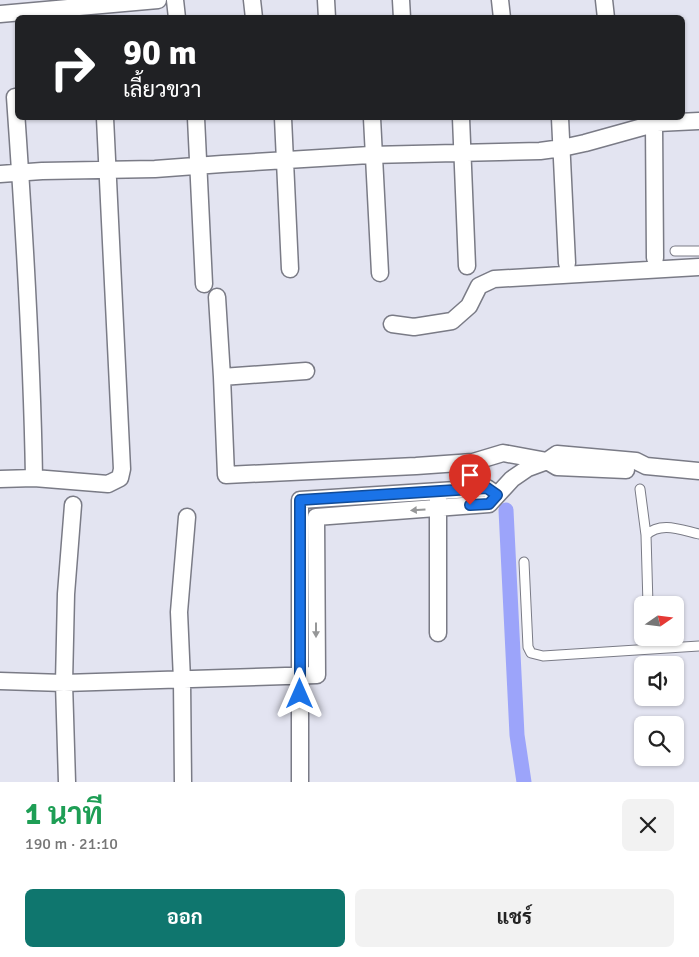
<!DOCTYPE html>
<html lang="th">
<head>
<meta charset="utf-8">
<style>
  :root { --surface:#fff; --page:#f2f2f2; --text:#222; --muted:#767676; --accent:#0f766e }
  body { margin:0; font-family:Signika,Sarabun,sans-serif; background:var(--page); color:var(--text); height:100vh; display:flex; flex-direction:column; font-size:19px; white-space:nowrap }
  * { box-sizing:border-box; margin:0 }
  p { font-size:16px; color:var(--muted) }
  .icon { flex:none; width:28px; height:28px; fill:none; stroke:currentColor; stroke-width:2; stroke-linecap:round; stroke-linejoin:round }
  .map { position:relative; height:782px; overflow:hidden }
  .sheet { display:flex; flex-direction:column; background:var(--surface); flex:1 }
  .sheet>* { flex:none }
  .banner { position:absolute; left:15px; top:15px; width:670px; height:105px; border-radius:8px; box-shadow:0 1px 4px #0004; background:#202124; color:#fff; overflow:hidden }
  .needle { width:32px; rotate:76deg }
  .controls { position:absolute; left:634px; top:596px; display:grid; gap:10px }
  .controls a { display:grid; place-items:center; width:50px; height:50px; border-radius:8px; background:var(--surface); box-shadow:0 1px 4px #0004; font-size:25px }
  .pin { position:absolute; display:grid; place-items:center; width:42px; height:42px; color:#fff; margin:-51px -21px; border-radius:50% 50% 50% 0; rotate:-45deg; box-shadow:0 0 5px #0007 }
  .pin .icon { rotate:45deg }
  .me { position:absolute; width:55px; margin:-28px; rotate:0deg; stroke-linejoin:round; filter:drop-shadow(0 0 4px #0008) }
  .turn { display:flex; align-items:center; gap:18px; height:105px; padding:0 25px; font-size:22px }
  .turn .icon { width:65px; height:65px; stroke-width:2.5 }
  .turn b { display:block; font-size:35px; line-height:42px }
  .round { display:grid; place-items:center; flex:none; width:52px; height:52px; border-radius:8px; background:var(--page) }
  .head { display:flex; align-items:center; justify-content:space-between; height:85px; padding:0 25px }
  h1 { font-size:30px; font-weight:700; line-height:38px; color:#1e9e55 }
  .action { display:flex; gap:10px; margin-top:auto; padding:10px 25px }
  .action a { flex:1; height:58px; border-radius:8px; background:var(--accent); color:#fff; font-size:20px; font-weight:700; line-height:58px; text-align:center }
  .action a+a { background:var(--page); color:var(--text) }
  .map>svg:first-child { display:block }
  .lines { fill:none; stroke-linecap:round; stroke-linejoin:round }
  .canal { stroke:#9ca4fa; stroke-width:15 }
  .lane-casing { stroke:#7a7b86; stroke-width:11 }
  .street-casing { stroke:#7a7b86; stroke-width:19 }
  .lane { stroke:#fff; stroke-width:9 }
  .street { stroke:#fff; stroke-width:16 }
  .oneway { fill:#969798 }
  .route-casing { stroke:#114b97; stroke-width:12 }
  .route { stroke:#1a73e8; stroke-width:9 }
</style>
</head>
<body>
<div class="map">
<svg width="699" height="782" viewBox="0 0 699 782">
  <rect width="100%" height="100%" fill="#e3e4f1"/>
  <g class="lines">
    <path class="canal" d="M506,510L517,735L524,782"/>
    <g class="lane-casing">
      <path id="lane" d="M675,251H699
        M640,489L646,535
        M524,562L528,647L531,653L543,656L699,646
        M648,605L646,535C661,521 681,530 699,534
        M649,638L650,649"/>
    </g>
    <g class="street-casing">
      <path id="street" d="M175,0L177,18
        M252,0L254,18
        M326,0L327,18
        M401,0L402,18
        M500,0L502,18
        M604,0L606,18
        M0,14L158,0
        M15,97C24,224 32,351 34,478
        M196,118L204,284
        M283,118L290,269
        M372,118L380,273
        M461,118L467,266
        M560,118L567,263
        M654,124L655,258
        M0,174L42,171L155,169L222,164L370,155L540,151L562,148L585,143L657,123L699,121
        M217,297L222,377L226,475L416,466L473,462L503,453L547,461L557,467L626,470
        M392,324L414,327L452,321L469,306L479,286L494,279L699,267
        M222,377L306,371
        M0,479L34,478L108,484L120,478L122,469L105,118
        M438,633V498
        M0,681L64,683L317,675L316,517L489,504L512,479L528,468L547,461L557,454L636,461L646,466L699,471
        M67,782L64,683L66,594L73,505
        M183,782L182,680L179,612L187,517
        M300,782V500L487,488L497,495"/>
    </g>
    <use href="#lane" class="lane"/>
    <use href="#street" class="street"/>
  </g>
  <defs><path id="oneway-solid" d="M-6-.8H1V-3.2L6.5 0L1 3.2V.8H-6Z" transform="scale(1.25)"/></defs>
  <g class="oneway">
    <use href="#oneway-solid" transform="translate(418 510) rotate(176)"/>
    <use href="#oneway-solid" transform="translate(316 630) rotate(90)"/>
  </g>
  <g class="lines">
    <g class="route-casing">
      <path id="route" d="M300,694V500L487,488L497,495L489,504L470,505"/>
    </g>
    <use href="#route" class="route"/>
  </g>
</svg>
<div class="controls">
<a><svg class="needle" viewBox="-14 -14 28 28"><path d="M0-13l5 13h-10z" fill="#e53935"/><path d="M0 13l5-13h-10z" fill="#767676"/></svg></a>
<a><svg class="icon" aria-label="sound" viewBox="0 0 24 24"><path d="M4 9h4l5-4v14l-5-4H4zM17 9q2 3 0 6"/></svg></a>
<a><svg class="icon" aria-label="search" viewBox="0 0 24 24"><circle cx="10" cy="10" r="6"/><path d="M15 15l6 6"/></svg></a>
</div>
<div class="pin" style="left:470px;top:505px;background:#d93025"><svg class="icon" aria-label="arrive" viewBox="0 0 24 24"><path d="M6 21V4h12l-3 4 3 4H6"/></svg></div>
<svg class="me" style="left:300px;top:694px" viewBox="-20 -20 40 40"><path d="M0-17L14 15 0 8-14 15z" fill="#1a73e8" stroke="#fff" stroke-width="4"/></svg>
<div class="banner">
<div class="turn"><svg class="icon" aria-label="right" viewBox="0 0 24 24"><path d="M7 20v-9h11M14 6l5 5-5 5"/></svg><div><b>90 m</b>เลี้ยวขวา</div></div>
</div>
</div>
<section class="sheet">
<div class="head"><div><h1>1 นาที</h1><p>190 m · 21:10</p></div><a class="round"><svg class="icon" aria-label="close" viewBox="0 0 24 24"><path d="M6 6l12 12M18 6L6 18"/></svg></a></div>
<div class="action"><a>ออก</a><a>แชร์</a></div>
</section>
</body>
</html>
